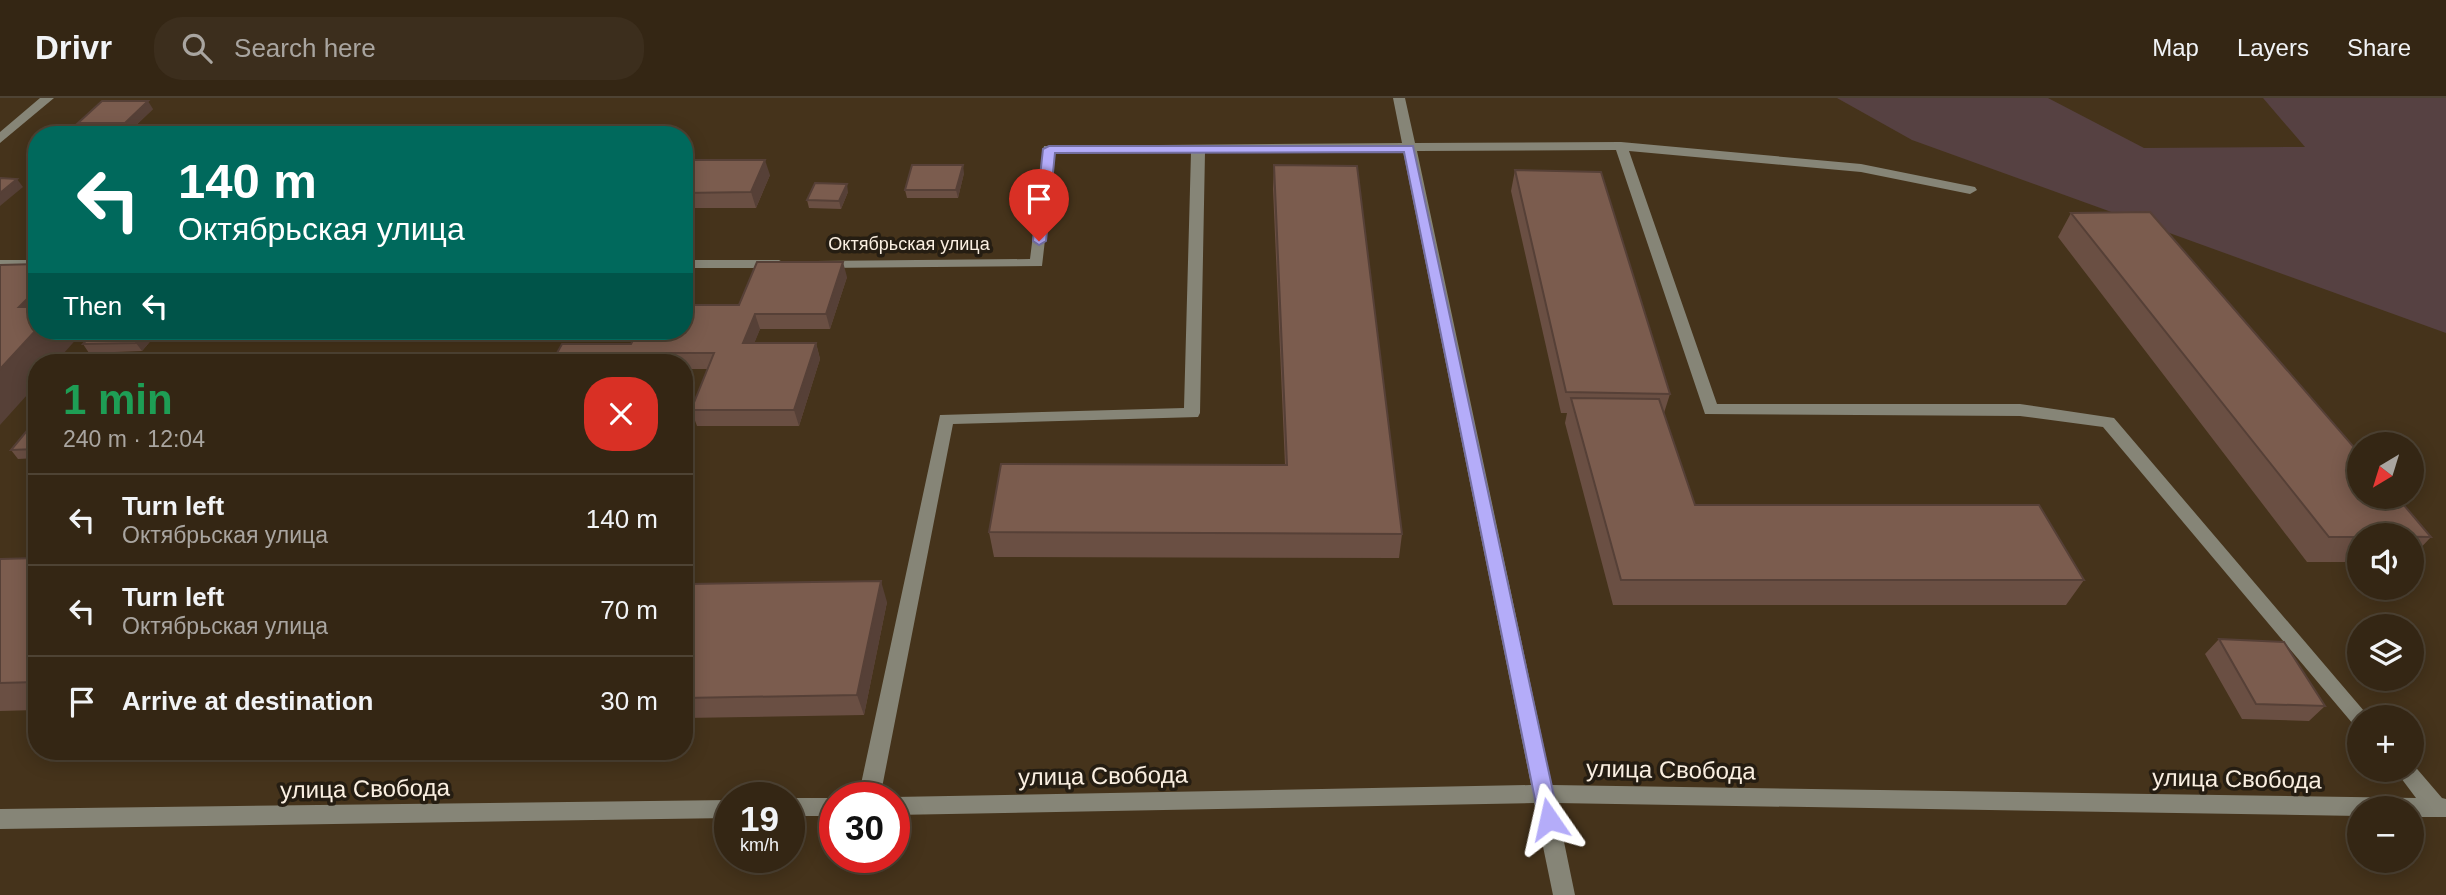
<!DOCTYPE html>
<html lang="en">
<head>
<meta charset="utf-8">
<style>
  :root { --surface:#342614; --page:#3c2e1d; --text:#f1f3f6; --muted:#a9a5a0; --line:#4e4334 }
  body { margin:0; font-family:Helvetica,sans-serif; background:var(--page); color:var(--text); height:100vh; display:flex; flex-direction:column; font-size:26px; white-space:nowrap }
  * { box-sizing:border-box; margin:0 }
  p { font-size:23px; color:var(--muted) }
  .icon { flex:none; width:38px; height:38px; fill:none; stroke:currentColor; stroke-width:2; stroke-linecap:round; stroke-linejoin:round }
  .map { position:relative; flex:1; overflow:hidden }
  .sheet { position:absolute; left:28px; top:256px; width:665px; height:406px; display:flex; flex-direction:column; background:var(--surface); border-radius:28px; box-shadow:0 4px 18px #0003,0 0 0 2px var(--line) }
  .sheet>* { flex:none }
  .guide { position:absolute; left:28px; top:28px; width:665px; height:214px; border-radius:28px; box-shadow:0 4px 18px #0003,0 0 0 2px var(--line); background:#00695c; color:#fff; overflow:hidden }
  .needle { width:46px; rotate:218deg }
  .buttons { position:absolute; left:2347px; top:334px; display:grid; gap:14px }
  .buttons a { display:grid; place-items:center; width:77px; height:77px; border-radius:50%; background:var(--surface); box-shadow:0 4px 18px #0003,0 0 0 2px var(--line); font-size:35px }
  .speed { position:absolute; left:714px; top:684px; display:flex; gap:14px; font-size:35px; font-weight:700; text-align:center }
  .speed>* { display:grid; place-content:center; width:91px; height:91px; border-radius:50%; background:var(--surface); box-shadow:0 4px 18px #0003,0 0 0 2px var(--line); line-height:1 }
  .speed small { font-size:18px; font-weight:400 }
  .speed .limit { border:10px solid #d22; background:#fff; color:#111 }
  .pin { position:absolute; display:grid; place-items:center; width:60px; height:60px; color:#fff; margin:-72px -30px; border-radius:50% 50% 50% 0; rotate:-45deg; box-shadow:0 0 7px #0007 }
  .pin .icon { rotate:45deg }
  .me { position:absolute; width:77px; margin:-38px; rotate:349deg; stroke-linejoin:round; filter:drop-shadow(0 0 5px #0008) }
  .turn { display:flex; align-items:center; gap:24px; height:147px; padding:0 35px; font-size:32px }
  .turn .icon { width:91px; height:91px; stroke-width:2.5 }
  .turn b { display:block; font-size:49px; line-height:60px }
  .then { display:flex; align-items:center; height:66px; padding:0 35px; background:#0003; gap:14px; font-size:26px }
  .round { display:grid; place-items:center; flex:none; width:74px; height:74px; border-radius:28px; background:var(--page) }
  .summary { display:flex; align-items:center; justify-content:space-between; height:119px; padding:0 35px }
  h1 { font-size:42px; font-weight:700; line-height:52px; color:#1e9e55 }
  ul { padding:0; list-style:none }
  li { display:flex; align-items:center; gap:21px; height:91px; padding:0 35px; border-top:2px solid var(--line) }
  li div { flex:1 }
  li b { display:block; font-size:26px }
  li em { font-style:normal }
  header { display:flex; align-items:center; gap:42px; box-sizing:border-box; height:98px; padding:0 35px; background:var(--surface); border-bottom:2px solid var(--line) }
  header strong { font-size:33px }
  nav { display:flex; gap:38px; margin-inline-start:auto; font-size:24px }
  .search { width:490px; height:63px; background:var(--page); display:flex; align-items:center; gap:18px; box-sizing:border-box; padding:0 24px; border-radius:28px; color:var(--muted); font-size:26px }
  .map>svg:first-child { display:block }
  .green { fill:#564142 }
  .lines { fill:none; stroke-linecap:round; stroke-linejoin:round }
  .minor { fill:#868577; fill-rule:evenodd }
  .wall { fill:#6a4f43 }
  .shaded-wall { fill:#564037 }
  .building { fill:#7b5c4e; stroke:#564037; stroke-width:2 }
  .route { fill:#b4acf9; stroke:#7570a2; stroke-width:2 }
  .labels { text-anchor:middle; stroke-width:7; stroke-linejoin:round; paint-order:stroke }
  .far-street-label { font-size:18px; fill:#faefe1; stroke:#251d12 }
  .near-street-label { font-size:24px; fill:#faefe1; stroke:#251d12 }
</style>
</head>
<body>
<header>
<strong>Drivr</strong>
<div class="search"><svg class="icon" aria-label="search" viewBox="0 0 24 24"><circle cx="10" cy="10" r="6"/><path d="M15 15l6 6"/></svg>Search here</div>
<nav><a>Map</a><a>Layers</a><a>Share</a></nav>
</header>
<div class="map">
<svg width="2446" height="797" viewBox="0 0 2446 797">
  <rect width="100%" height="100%" fill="#45331b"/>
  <path class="green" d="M1837,0H2048L2144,50L2305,49L2263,0H2446V235L1912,42Z"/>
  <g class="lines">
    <path class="minor" d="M40,0H54L0,45V34Z
      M1393,0H1405L1415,45L1621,44L1861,66L1975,89L1977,92L1970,96L1861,74L1629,53L1717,306H2020L2114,320L2370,620H2359V628L2353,626L2103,329L2020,318L1705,316L1616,52L1417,53L1552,687L2416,700L2395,672H2412V665L2442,700L2446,701V719H2412V710H2359V718L1556,705L1575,797H1553L1534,705L894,717V700H890L894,699L1531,687L1403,53L1205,54L1200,315L1198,319L953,326L880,700H858L940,317L1184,310L1191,54L1055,55L1042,168L821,170L814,166L816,163L1030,161L1044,48L1402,45Z
      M0,162H37V170H0Z
      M684,162H779L786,166L779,170H684Z
      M788,700H836L835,718H789Z
      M730,702V720L0,731V711Z"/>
  </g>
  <path class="wall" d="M153,11L130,33H83L78,25Z
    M1274,67L1402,436L1399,460L994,459L989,434L1285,367L1273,91Z
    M1515,72L1670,296L1664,315L1695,407L2084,482L2066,507H1613L1565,325L1567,315H1561L1511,93Z
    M964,75L958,100H907L905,92Z
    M770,77L756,110H684V78Z
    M848,94L841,111L809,110L807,102Z
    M2071,115L2431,439L2412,459V438H2359V464H2307L2058,139Z
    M847,179L830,231H760L754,245H816L820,261L799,328H697L691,312L708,271H684V264H552L631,246L739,207Z
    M94,233H159L142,253L89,255L83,246Z
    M37,323V360L18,361L11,352Z
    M37,460V612L0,613V461Z
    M684,499L887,504L864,617L684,620Z
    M2219,541L2325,608L2309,623L2242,621L2205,556Z"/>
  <path class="shaded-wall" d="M148,3L153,11L130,33L125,25Z
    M765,62L770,77L756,110L751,94Z
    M963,67L964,75L958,100L956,92Z
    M17,81L23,89L0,108V95Z
    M847,86L848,94L841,111L839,103Z
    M690,164L695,179L684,204V176Z
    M843,164L847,179L830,231L826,216Z
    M37,191V231L19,209Z
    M755,216L760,231L748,261L743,245Z
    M37,231V233H77L80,237L56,264H37V286L0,327V271Z
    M146,233H159L142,253L136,245Z
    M816,245L820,261L799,328L794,312Z
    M645,255L649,264H641Z
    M881,483L887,504L864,617L857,597Z"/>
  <path class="building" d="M102,3H148L125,25H78Z
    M692,62H765L751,94L684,95V78Z
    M912,67H963L956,92H905Z
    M1274,67L1357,68L1402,436L989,434L1001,366L1287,367Z
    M1515,72L1601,74L1670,296L1566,294Z
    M0,80L17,81L0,95Z
    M815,85L847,86L839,103L807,102Z
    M2150,114L2359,355V399H2397L2431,439L2359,438V439H2329L2071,115Z
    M684,164H690L684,176Z
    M757,164H843L826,216H755L743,245H816L794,312H691L714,255H645L641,264H552L562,246H631L638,233H684V207H739Z
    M37,166V191L19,209H37V231L0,271V167Z
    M94,233H146L136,245L83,246Z
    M1571,300L1659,301L1695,407H2039L2084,482H1621Z
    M35,323H37V351L11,352Z
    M37,460V584L0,585V461Z
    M881,483L857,597L684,600V499L689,486Z
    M2219,541L2284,544L2325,608L2256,606Z"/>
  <path class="route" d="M1049,48H1413L1559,721L1556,728L1549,730L1542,728L1539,721L1404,54L1055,55L1046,143L1039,147L1033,143L1043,51Z"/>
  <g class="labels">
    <g class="far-street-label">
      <text x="909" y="152">Октябрьская улица</text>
    </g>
    <g class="near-street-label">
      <text transform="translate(1671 672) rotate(1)" y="8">улица Свобода</text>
      <text transform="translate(1103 678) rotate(-1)" y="8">улица Свобода</text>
      <text transform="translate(2237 681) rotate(1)" y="8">улица Свобода</text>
      <text transform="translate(365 691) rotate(-1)" y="8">улица Свобода</text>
    </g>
  </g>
</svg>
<div class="buttons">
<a><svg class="needle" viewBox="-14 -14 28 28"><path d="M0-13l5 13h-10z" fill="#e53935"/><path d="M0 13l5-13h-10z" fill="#a9a5a0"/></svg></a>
<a><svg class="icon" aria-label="sound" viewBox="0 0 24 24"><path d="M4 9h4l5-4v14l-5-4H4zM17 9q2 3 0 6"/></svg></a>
<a><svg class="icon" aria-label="layers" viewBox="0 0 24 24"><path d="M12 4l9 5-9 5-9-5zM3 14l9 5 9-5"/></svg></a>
<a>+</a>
<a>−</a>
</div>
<div class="speed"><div>19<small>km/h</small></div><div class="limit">30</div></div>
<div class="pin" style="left:1039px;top:143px;background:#d93025"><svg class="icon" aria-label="arrive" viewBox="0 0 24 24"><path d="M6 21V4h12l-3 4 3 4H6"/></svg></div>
<svg class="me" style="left:1549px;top:721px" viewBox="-20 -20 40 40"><path d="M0-17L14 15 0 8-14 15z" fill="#b4acf9" stroke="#fff" stroke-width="4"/></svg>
<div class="guide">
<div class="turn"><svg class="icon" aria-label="left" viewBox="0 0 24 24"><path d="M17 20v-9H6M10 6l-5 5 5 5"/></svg><div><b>140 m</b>Октябрьская улица</div></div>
<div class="then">Then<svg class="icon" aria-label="left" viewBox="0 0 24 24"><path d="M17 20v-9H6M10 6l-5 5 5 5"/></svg></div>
</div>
<section class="sheet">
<div class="summary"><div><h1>1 min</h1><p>240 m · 12:04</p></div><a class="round" style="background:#d93025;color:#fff"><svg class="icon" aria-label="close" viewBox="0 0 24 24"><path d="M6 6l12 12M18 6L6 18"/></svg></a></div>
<ul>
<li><svg class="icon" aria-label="left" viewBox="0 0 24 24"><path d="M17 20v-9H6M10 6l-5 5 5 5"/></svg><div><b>Turn left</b><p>Октябрьская улица</p></div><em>140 m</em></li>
<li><svg class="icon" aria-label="left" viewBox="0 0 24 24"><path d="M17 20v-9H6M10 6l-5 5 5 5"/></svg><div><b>Turn left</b><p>Октябрьская улица</p></div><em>70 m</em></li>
<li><svg class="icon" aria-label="arrive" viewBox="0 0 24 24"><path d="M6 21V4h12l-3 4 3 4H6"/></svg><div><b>Arrive at destination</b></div><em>30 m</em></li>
</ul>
</section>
</div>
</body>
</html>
